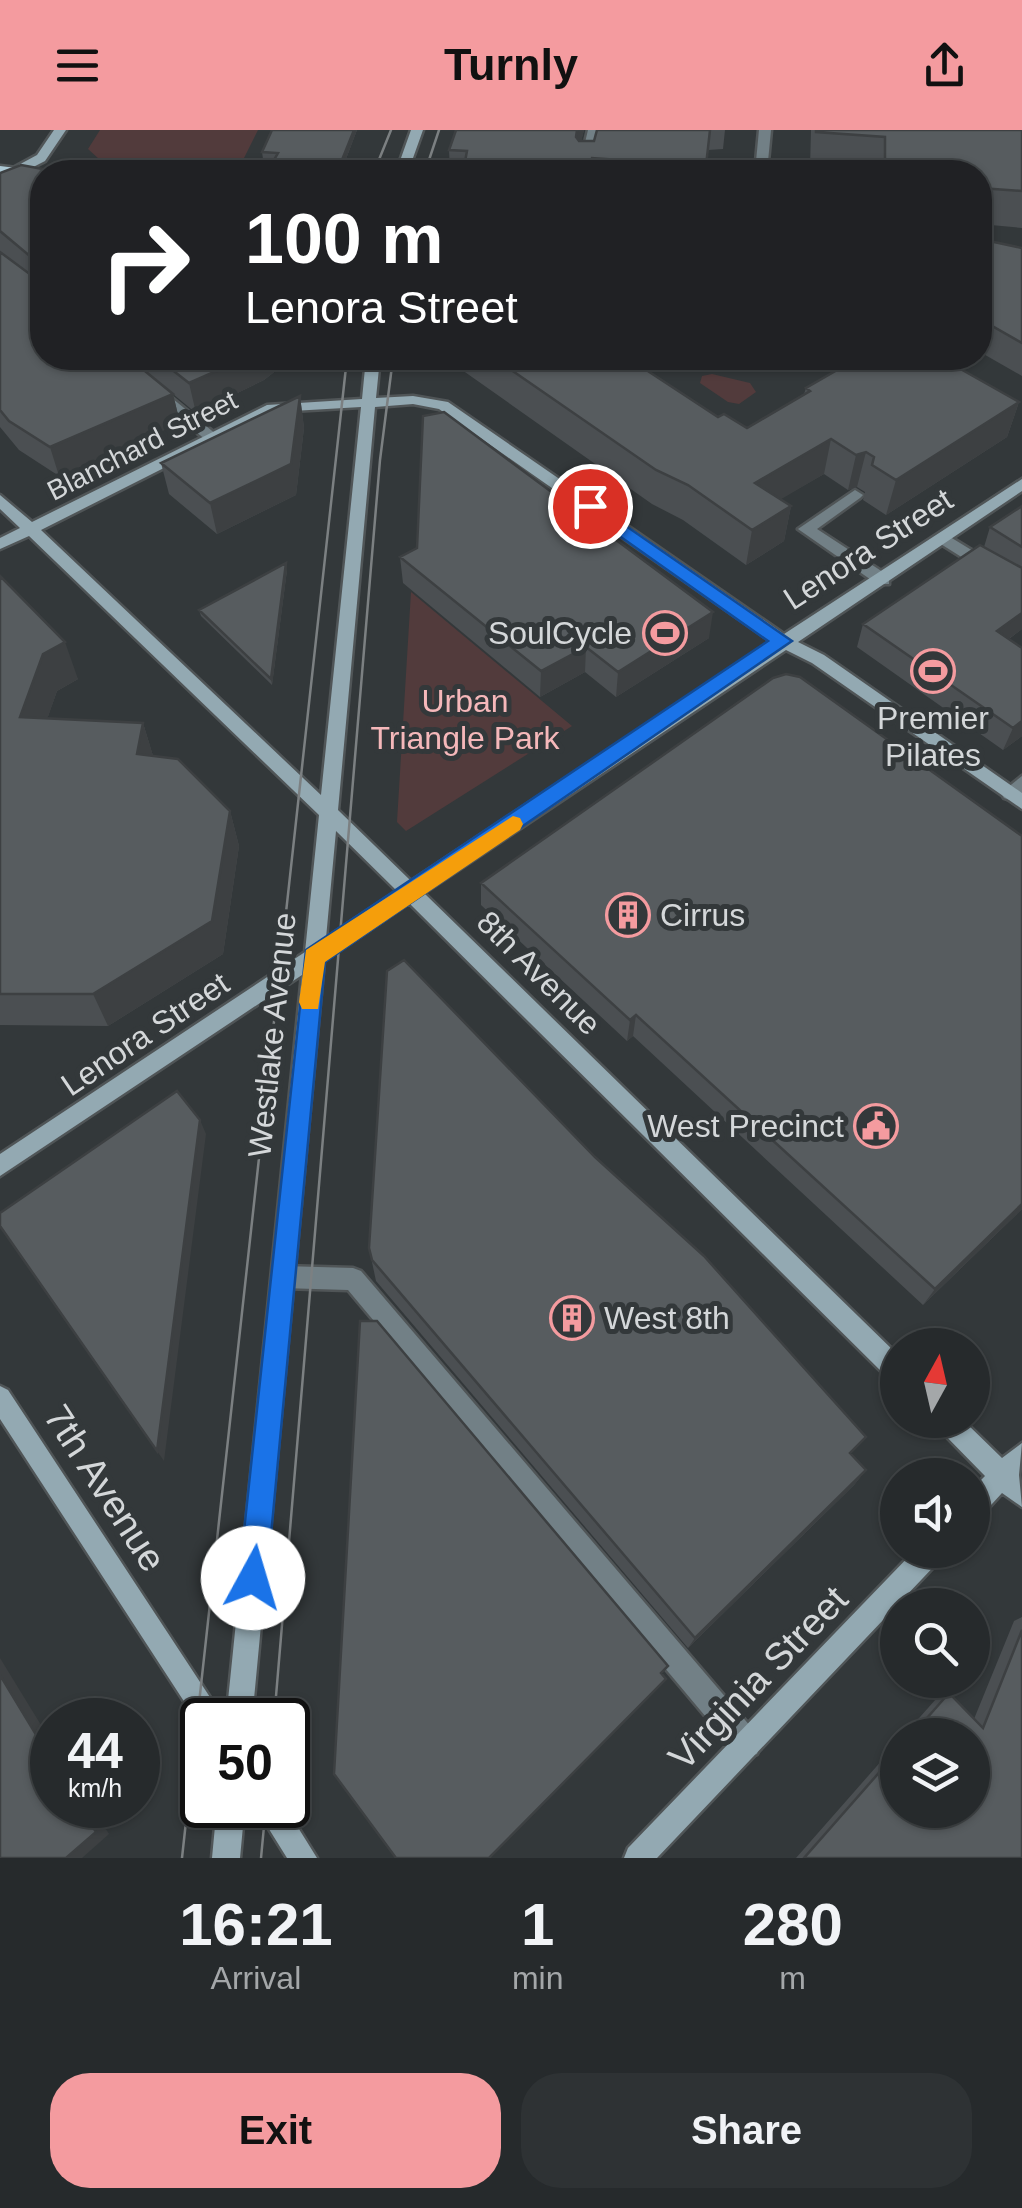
<!DOCTYPE html>
<html lang="en">
<head>
<meta charset="utf-8">
<style>
  :root { --surface:#262a2c; --page:#2e3234; --text:#f1f3f6; --muted:#a4a7a9; --line:#424648; --accent:#f49b9f }
  body { margin:0; font-family:Helvetica,sans-serif; background:var(--page); color:var(--text); height:100vh; display:flex; flex-direction:column; font-size:38px; white-space:nowrap }
  * { box-sizing:border-box; margin:0 }
  p { font-size:32px; color:var(--muted) }
  .icon { flex:none; width:55px; height:55px; fill:none; stroke:currentColor; stroke-width:2; stroke-linecap:round; stroke-linejoin:round }
  .map { position:relative; height:1728px; overflow:hidden }
  .details { display:flex; flex-direction:column; background:var(--surface); flex:1 }
  .details>* { flex:none }
  .top-card { position:absolute; left:30px; top:30px; width:962px; height:210px; border-radius:40px; box-shadow:0 2px 8px #0004,0 0 0 2px var(--line); background:#202124; color:#fff; overflow:hidden }
  .needle { width:65px; rotate:8deg }
  .tools { position:absolute; left:880px; top:1198px; display:grid; gap:20px }
  .tools a { display:grid; place-items:center; width:110px; height:110px; border-radius:50%; background:var(--surface); box-shadow:0 2px 8px #0004,0 0 0 2px var(--line); font-size:50px }
  .speed { position:absolute; left:30px; top:1568px; display:flex; gap:20px; font-size:50px; font-weight:700; text-align:center }
  .speed>* { display:grid; place-content:center; width:130px; height:130px; border-radius:50%; background:var(--surface); box-shadow:0 2px 8px #0004,0 0 0 2px var(--line); line-height:1 }
  .speed small { font-size:25px; font-weight:400 }
  .speed .limit { border:5px solid #111; border-radius:15px; background:#fff; color:#111 }
  .pin { position:absolute; display:grid; place-items:center; width:85px; height:85px; color:#fff; margin:-42px; border:5px solid #fff; border-radius:50%; box-shadow:0 2px 10px #0007 }
  .me { position:absolute; width:110px; margin:-55px; rotate:6deg; stroke-linejoin:round; filter:drop-shadow(0 0 8px #0008) }
  .turn { display:flex; align-items:center; gap:35px; height:210px; padding:0 50px; font-size:45px }
  .turn .icon { width:130px; height:130px; stroke-width:2.5 }
  .turn b { display:block; font-size:70px; line-height:85px }
  .eta { display:flex; justify-content:space-evenly; align-items:center; height:170px; text-align:center }
  .eta b { font-size:60px; font-weight:600; line-height:70px }
  .action { display:flex; gap:20px; margin-top:auto; padding:20px 50px }
  .action a { flex:1; height:115px; border-radius:40px; background:var(--accent); color:#111; font-size:40px; font-weight:600; line-height:115px; text-align:center }
  .action a+a { background:var(--page); color:var(--text) }
  header { display:flex; justify-content:space-between; align-items:center; height:130px; padding:0 50px; background:var(--accent); color:#111; font-size:45px; font-weight:600 }
  .map>svg:first-child { display:block }
  .green { fill:#523b3c }
  .lines { fill:none; stroke-linecap:round; stroke-linejoin:round }
  .lane-casing { stroke:#505557; stroke-width:5 }
  .street-casing { stroke:#505557; stroke-width:5 }
  .secondary-casing { stroke:#505557; stroke-width:5 }
  .primary-casing { stroke:#505557; stroke-width:5 }
  .lane { fill:#728086; fill-rule:evenodd }
  .street { fill:#728086; fill-rule:evenodd }
  .secondary { fill:#93a9b2; fill-rule:evenodd }
  .primary { fill:#acc8d4; fill-rule:evenodd }
  .tram { stroke:#7c8082; stroke-width:2.5 }
  .wall { fill:#4b4f52 }
  .shaded-wall { fill:#3d4042 }
  .building { fill:#575c5f; stroke:#3d4042; stroke-width:2.5 }
  .route { fill:#1a73e8; stroke:#114b97; stroke-width:2.5 }
  .slow { fill:#f59e0b }
  .labels { text-anchor:middle; stroke-width:10; stroke-linejoin:round; paint-order:stroke }
  .far-street-label { font-size:28px; fill:#d4d7d9; stroke:#33383a }
  .street-label { font-size:32px; fill:#d4d7d9; stroke:#33383a }
  .poi-label { font-size:32px; fill:#d4d7d9; stroke:#33383a; text-anchor:end }
  .park-label { font-size:32px; fill:#f5b8ba; stroke:#33383a }
  .near-street-label { font-size:38px; fill:#d4d7d9; stroke:#33383a }
</style>
</head>
<body>
<header><svg class="icon" aria-label="menu" viewBox="0 0 24 24"><path d="M4 6h16M4 12h16M4 18h16"/></svg>Turnly<svg class="icon" aria-label="share" viewBox="0 0 24 24"><path d="M12 15V3M7 8l5-5 5 5M5 13v7h14v-7"/></svg></header>
<div class="map">
<svg width="1022" height="1728" viewBox="0 0 1022 1728">
  <rect width="100%" height="100%" fill="#33383a"/>
  <path class="green" d="M100,0H258L238,40L99,29L88,19Z
    M712,244L750,253L756,262L739,274L728,272L700,253L702,246Z
    M411,462L572,596L406,701L397,692Z"/>
  <g class="lines">
    <g class="lane-casing">
      <path id="lane" d="M588,0H600L590,42H578Z
        M108,228H123L217,305V311H207Z
        M855,360L863,365L860,368L817,399L889,446V454H877L798,399Z
        M942,402L1022,451V465L936,411L934,407Z
        M1022,646V663L1010,670L1004,668L1001,663Z
        M283,1136L353,1138L361,1141L757,1604L760,1614L757,1624L747,1627L737,1624L348,1160L283,1158L275,1155L272,1147L275,1139Z"/>
    </g>
    <g class="street-casing">
      <path id="street" d="M759,0H771L767,42H755Z"/>
    </g>
    <g class="secondary-casing">
      <path id="secondary" d="M54,0H66L45,31L0,54V45L37,25Z
        M411,0H423L408,42H396Z
        M366,228H380L376,268L413,266L448,272L784,504L1022,349V361L798,512L824,525L1022,663V679L812,533L786,520L424,763L898,1225V1253L890,1250L409,773L324,831L252,1590H226L302,845L0,1046V1024L305,822L319,685L29,406L0,419V408L20,398L0,379V365L32,392L267,275L362,269ZM413,274L439,279L772,512L411,751L338,680L375,277ZM361,277L321,665L41,400L275,282ZM336,701L397,761L326,808Z
        M0,1256L8,1260L225,1590H202V1599L0,1289Z
        M934,1290H963L1002,1328L1022,1313L1019,1345L1022,1377L1002,1363L981,1386L972,1389V1359L985,1346L938,1298Z
        M915,1420H945L941,1429L657,1728H624L628,1718Z
        M217,1675H245L240,1728H212Z
        M254,1675H284L317,1728H287Z"/>
    </g>
    <g class="primary-casing">
      <path id="primary" d="M0,36L49,42H42V49L0,46Z"/>
    </g>
    <use href="#lane" class="lane"/>
    <use href="#street" class="street"/>
    <use href="#secondary" class="secondary"/>
    <use href="#primary" class="primary"/>
    <path class="tram" d="M374,42L391,0
      M425,42L439,0
      M274,1590L380,330L393,228
      M182,1728L347,228
      M261,1728L266,1675"/>
  </g>
  <path class="wall" d="M272,0H357L341,42L275,37V29H263L262,22Z
    M456,0H584L581,11H594L597,0H725L723,19L708,20L705,42H450L449,20Z
    M811,0H1022V98L980,94V42H877L810,38Z
    M59,42L42,228H292L264,250L196,283L173,264L180,293L59,346L19,320L0,297V43Z
    M980,109L1022,118V246L980,222Z
    M445,228H628L718,287L747,298L804,264L806,258L1019,272L1007,307L886,385L863,370L865,362L857,357L848,360L824,344L780,369L791,376L784,411L746,435L683,390L652,374Z
    M300,266L304,298L296,365L217,404L169,364L161,333Z
    M1022,376V499L1009,509L1022,518V606L1003,620L857,517L863,494L984,417L990,397Z
    M400,427L709,508L616,567L585,542L540,567L403,453Z
    M287,440L272,555L201,486L199,480Z
    M0,446L78,549L57,561L47,589L143,593L153,626L230,681L239,716L223,824L108,896L0,895Z
    M1022,706V1079L923,1175L633,906L627,911L481,775V753Z
    M369,1118L851,1325L866,1340L854,1355L688,1518L376,1151Z
    M1022,1487V1728H796L898,1612V1680L972,1605H904L936,1569L949,1563L974,1589L1014,1491Z"/>
  <path class="shaded-wall" d="M354,0H357L341,42L340,35Z
    M577,0H584L574,41L576,7Z
    M246,228H292L264,250L196,283L189,253Z
    M173,264L180,293L59,346L50,317Z
    M300,266L304,298L296,365L217,404L210,373Z
    M1019,272L1007,307L886,385L896,350Z
    M831,309L824,344L749,388L755,353Z
    M866,322L857,357L848,360L856,325Z
    M791,376L784,411L746,435L752,400Z
    M286,433L287,440L272,555L271,549Z
    M713,482L709,508L616,567L618,542Z
    M1022,483V499L988,524L997,501Z
    M65,512L78,549L57,561L35,624L20,587L43,524Z
    M586,517L585,542L540,567L541,541Z
    M1022,591V606L1003,620L1013,598Z
    M143,593L154,629L137,624Z
    M230,681L239,716L223,824L108,896L93,864Z
    M636,885L633,906L627,911L630,890Z
    M200,990L206,1004L164,1331L157,1321Z
    M1022,1074V1079L923,1175L935,1159Z
    M866,1340L854,1355L688,1518L695,1508Z
    M0,1528L52,1613V1631L0,1545Z
    M666,1549L490,1728H489Z
    M79,1675H91L109,1704L82,1728H66Z"/>
  <path class="building" d="M272,0H354L340,35L274,30L278,23L262,22Z
    M456,0H577L576,7L579,11H594L597,0H710L706,36L591,28L616,42H463L467,21L449,20Z
    M816,0H1022V61L980,58V42H885V7L816,2Z
    M21,35L59,42H42V228H129L173,264L50,317L9,291L0,280V122L31,145L36,144L37,132L0,101V43Z
    M980,109L1022,118V213L980,189Z
    M157,228H246L189,253Z
    M494,228H628L718,287L724,284L747,298L810,261L806,258L858,228H941L1019,272L896,350L872,335L874,327L866,322L856,325L831,309L755,353L791,376L752,400L688,355L656,340Z
    M300,266L291,334L210,373L161,333Z
    M444,282L713,482L618,542L586,517L541,541L400,427L417,418L423,286Z
    M1022,376V417L990,397Z
    M980,415L1022,438V483L997,501L1022,518V591L1013,598L863,494Z
    M286,433L271,549L199,480Z
    M0,446L65,512L43,524L20,587L143,593L137,624L178,629L230,681L212,791L93,864H0Z
    M786,544L800,547L1022,706V1074L935,1159L636,885L630,890L481,753L773,548Z
    M404,830L595,1027L704,1126L866,1307L850,1323L866,1340L695,1508L372,1130L369,1118L387,841Z
    M177,961L200,990L157,1321L0,1096V1083Z
    M360,1191H377L668,1536L661,1543L666,1549L489,1728H396L334,1644Z
    M1022,1500V1728H804L898,1621V1680H972V1605H912L949,1563L983,1598Z
    M0,1545L52,1631V1675H79L96,1702L66,1728H0Z"/>
  <path class="route" d="M590,371L792,511L325,832L267,1448L263,1458L253,1462L243,1458L239,1448L306,820L768,511L584,381V372Z"/>
  <path class="slow" d="M513,686L520,688L523,694L520,700L325,832L318,879H302L299,872L306,820Z"/>
  <defs>
    <g id="stadium-ring" transform="scale(2.25)"><circle r="9.5" fill="#33383a" stroke="#f49b9f" stroke-width="1.5"/><path d="M0-5a6.5 5 0 1 0 0 10a6.5 5 0 1 0 0-10ZM-3.5-1.8h7v3.6h-7Z" fill="#f49b9f"/></g>
    <g id="building-ring" transform="scale(2.25)"><circle r="9.5" fill="#33383a" stroke="#f49b9f" stroke-width="1.5"/><path d="M-4-6H4V6H1V3H-1V6H-4ZM-2.5-4.3h1.7v1.8h-1.7ZM.8-4.3h1.7v1.8H.8ZM-2.5-1h1.7V.8h-1.7ZM.8-1h1.7V.8H.8Z" fill="#f49b9f"/></g>
    <g id="civic-ring" transform="scale(2.25)"><circle r="9.5" fill="#33383a" stroke="#f49b9f" stroke-width="1.5"/><path d="M-.6-6.5H3V-4.5H.6V-3L4-1V1h2V6H-6V1h2V-1L-.6-3ZM-1.2 2.5V6h2.4V2.5Z" fill="#f49b9f"/></g>
  </defs>
  <g fill-rule="evenodd">
    <use href="#stadium-ring" x="665" y="503"/>
    <use href="#stadium-ring" x="933" y="541"/>
    <use href="#building-ring" x="628" y="785"/>
    <use href="#civic-ring" x="876" y="996"/>
    <use href="#building-ring" x="572" y="1188"/>
  </g>
  <g class="labels">
    <g class="far-street-label">
      <text transform="translate(142 315) rotate(-27)" y="10">Blanchard Street</text>
    </g>
    <g class="street-label">
      <text transform="translate(868 419) rotate(-33)" y="11">Lenora Street</text>
      <text transform="translate(539 843) rotate(45)" y="11">8th Avenue</text>
      <text transform="translate(145 904) rotate(-34)" y="11">Lenora Street</text>
      <text transform="translate(272 905) rotate(-84)" y="11">Westlake Avenue</text>
    </g>
    <g class="poi-label">
      <text x="632" y="514">SoulCycle</text>
      <text x="933" y="599" text-anchor="middle">Premier<tspan x="933" dy="37">Pilates</tspan></text>
      <text x="660" y="796" text-anchor="start">Cirrus</text>
      <text x="844" y="1007">West Precinct</text>
      <text x="604" y="1199" text-anchor="start">West 8th</text>
    </g>
    <g class="park-label">
      <text x="465" y="582">Urban<tspan x="465" dy="37">Triangle Park</tspan></text>
    </g>
    <g class="near-street-label">
      <text transform="translate(105 1358) rotate(57)" y="13">7th Avenue</text>
      <text transform="translate(758 1548) rotate(-46)" y="13">Virginia Street</text>
    </g>
  </g>
</svg>
<div class="tools">
<a><svg class="needle" viewBox="-14 -14 28 28"><path d="M0-13l5 13h-10z" fill="#e53935"/><path d="M0 13l5-13h-10z" fill="#a4a7a9"/></svg></a>
<a><svg class="icon" aria-label="sound" viewBox="0 0 24 24"><path d="M4 9h4l5-4v14l-5-4H4zM17 9q2 3 0 6"/></svg></a>
<a><svg class="icon" aria-label="search" viewBox="0 0 24 24"><circle cx="10" cy="10" r="6"/><path d="M15 15l6 6"/></svg></a>
<a><svg class="icon" aria-label="layers" viewBox="0 0 24 24"><path d="M12 4l9 5-9 5-9-5zM3 14l9 5 9-5"/></svg></a>
</div>
<div class="speed"><div>44<small>km/h</small></div><div class="limit">50</div></div>
<div class="pin" style="left:590px;top:376px;background:#d93025"><svg class="icon" aria-label="arrive" viewBox="0 0 24 24"><path d="M6 21V4h12l-3 4 3 4H6"/></svg></div>
<svg class="me" style="left:253px;top:1448px" viewBox="-20 -20 40 40"><circle r="19" fill="#fff"/><path d="M0-13L10 11 0 6-10 11z" fill="#1a73e8"/></svg>
<div class="top-card">
<div class="turn"><svg class="icon" aria-label="right" viewBox="0 0 24 24"><path d="M7 20v-9h11M14 6l5 5-5 5"/></svg><div><b>100 m</b>Lenora Street</div></div>
</div>
</div>
<section class="details">
<div class="eta">
<div><b>16:21</b><p>Arrival</p></div>
<div><b>1</b><p>min</p></div>
<div><b>280</b><p>m</p></div>
</div>
<div class="action"><a>Exit</a><a>Share</a></div>
</section>
</body>
</html>
